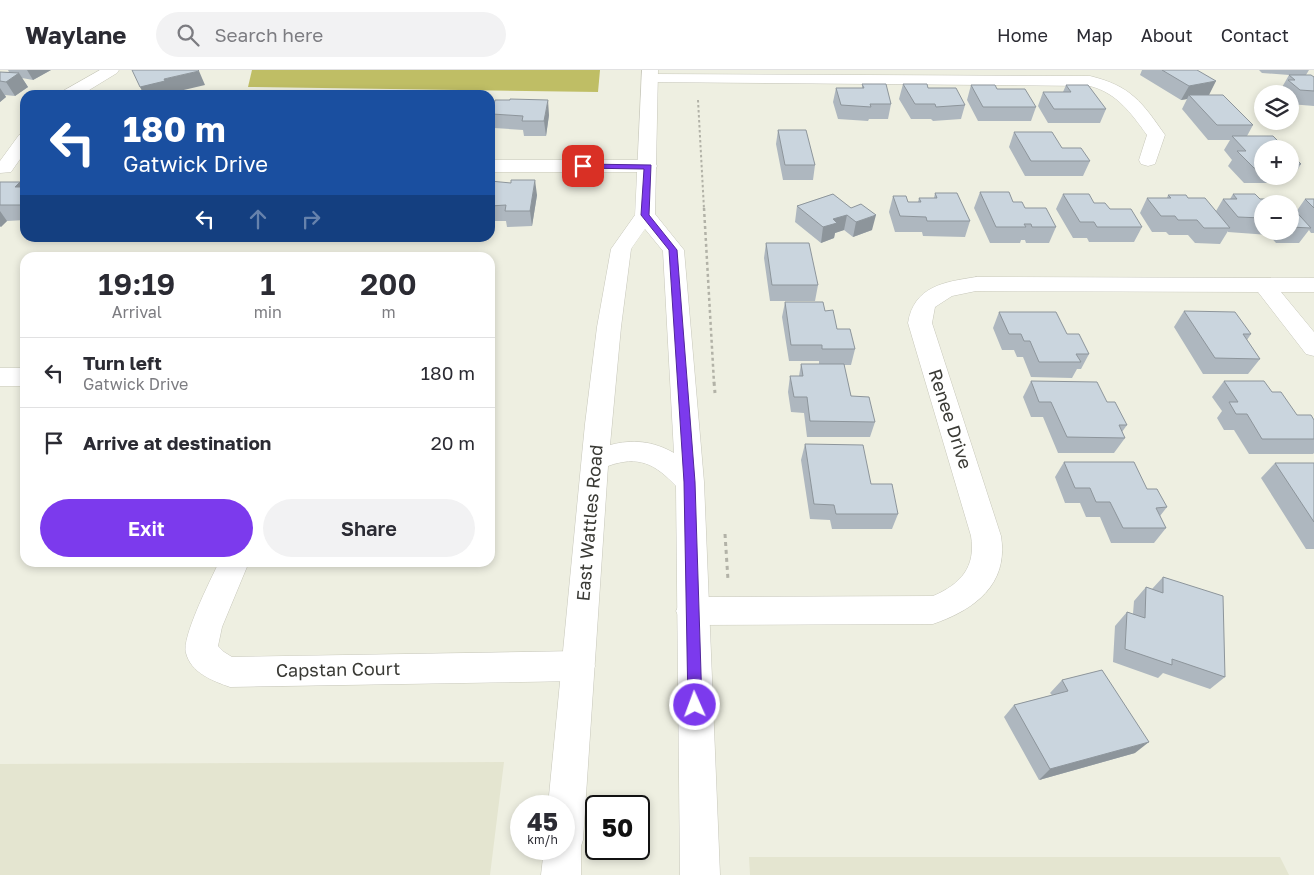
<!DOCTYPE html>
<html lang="en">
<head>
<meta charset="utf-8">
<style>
  :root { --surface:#fff; --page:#f2f2f3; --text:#2b2b33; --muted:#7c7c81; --line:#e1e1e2; --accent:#7c3aed }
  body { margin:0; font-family:"Golos Text",sans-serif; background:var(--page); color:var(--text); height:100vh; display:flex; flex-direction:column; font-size:19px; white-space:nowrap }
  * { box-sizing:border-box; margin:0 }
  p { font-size:16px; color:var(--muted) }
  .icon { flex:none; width:28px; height:28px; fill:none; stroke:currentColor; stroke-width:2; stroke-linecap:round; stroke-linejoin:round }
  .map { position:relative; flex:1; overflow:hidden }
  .panel { position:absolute; left:20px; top:182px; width:475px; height:315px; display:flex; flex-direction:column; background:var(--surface); border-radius:15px; box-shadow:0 2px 8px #0003 }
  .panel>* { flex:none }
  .hud { position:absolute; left:20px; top:20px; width:475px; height:152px; border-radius:15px; box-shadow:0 2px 8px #0003; background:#1a4fa0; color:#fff; overflow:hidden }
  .buttons { position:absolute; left:1254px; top:15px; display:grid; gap:10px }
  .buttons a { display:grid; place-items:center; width:45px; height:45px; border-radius:50%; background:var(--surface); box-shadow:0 2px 8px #0003; font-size:25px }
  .speed { position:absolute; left:510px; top:725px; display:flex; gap:10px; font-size:25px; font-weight:700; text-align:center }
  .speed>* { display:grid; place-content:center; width:65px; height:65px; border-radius:50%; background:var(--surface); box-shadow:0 2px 8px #0003; line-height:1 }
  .speed small { font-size:12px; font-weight:400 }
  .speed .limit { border:2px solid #111; border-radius:8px; background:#fff; color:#111 }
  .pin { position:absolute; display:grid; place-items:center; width:42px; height:42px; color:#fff; margin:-21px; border-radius:10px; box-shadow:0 2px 8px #0006 }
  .me { position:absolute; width:55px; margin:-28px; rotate:358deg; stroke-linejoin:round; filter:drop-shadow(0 0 4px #0008) }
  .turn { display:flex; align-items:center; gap:18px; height:105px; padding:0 20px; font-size:22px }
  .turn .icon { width:65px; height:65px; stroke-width:2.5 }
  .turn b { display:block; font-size:35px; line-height:42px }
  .lanes { display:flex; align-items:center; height:48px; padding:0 20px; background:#0003; justify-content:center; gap:25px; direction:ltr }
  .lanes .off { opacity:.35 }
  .eta { display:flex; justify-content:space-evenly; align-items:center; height:85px; text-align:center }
  .eta b { font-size:30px; font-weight:600; line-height:35px }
  .primary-button { display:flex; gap:10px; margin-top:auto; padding:10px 20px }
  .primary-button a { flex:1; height:58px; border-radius:30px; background:var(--accent); color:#fff; font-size:20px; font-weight:600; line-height:58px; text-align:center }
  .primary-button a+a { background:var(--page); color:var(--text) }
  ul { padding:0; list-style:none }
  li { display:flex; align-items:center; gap:15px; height:70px; padding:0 20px; border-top:1px solid var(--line) }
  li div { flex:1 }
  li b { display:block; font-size:19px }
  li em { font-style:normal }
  header { display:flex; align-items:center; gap:30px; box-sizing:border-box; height:70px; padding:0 25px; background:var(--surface); border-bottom:1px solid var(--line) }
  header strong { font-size:24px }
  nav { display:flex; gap:28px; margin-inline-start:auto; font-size:18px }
  .search { width:350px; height:45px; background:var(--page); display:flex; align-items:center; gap:12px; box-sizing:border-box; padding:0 18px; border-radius:28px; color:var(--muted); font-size:19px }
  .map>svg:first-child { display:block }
  .built { fill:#e4e5d0 }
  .forest { fill:#bfbe65 }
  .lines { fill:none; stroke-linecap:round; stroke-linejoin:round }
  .minor-casing { stroke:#c7c7ba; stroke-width:1 }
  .secondary-casing { stroke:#c7c7ba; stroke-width:1 }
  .path-far2 { stroke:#b2b2a7; stroke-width:2; stroke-dasharray:2.5 2.5; stroke-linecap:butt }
  .path-far1 { stroke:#b2b2a7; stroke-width:2.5; stroke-dasharray:3 3; stroke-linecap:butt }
  .path { stroke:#b2b2a7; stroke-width:3; stroke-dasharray:4 4; stroke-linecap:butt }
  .minor { fill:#fff; fill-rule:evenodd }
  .secondary { fill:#fff; fill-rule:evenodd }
  .wall { fill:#aeb7bf }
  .shaded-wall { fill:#8d959b }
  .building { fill:#cad5de; stroke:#8d959b }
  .route { fill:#7c3aed; stroke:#51269a }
  .labels { text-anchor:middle; stroke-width:4; stroke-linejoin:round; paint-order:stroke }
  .street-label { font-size:18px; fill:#3a3a35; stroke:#fff }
</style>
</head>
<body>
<header>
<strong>Waylane</strong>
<div class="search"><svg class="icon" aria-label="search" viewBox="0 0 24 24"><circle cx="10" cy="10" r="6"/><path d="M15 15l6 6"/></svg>Search here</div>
<nav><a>Home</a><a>Map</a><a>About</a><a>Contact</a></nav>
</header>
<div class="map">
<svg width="1314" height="805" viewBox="0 0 1314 805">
  <rect width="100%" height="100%" fill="#eeefe1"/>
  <path class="built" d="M504,692L490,805H0V694Z
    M749,787H1280L1289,805H750Z"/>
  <path class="forest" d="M252,0H600L598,22L248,17Z"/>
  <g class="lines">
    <g class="minor-casing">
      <path id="minor" d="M100,0H119L117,3L81,25H61L63,21Z
        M650,4L1090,6C1131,16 1142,32 1165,65L1155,94L1148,96L1141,94L1139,90L1147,65C1131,43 1117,23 1090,16L644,12L642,9L644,6Z
        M25,64V82L11,102L0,103V91L19,65Z
        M490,90H648L655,92L657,96L655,100L648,102H490Z
        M976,207L1314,208V222H1281L1314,262V286L1306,284L1258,222L976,221L952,226L935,237L932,253L1001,466C1009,515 974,540 933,554L692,555L681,551L676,541L681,531L692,527L933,526C961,514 976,497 971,466L908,253C914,216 944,212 976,207Z
        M0,298H25V316H0Z
        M219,492H249L222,557L218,576L224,582L232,587L578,581L590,585L595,596L590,607L578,611L230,617C213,611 191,603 186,583C181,568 211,509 219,492Z"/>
    </g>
    <g class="secondary-casing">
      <path id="secondary" d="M642,0H658L655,144L684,180L704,412L720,805H680L676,416C655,394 639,385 608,396L583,770L581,776V805H541L544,779H564V736H548L585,354L597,257L611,179L635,145ZM645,159L663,181L674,383C653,371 633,369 610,375L621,257L631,179Z"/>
    </g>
    <path class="path-far2" d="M698,30L704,139"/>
    <path class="path-far1" d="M704,138L714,313"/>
    <path class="path" d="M714,312L715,323
      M725,464L728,510"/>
    <use href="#minor" class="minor"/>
    <use href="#secondary" class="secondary"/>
  </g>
  <path class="wall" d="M8,0H51L33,10L22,8L28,17L15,26L5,25L6,27L0,32V2H9Z
    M1142,0H1197L1209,25L1253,55L1247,66L1262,79V106H1290V83L1301,94L1292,109H1274L1272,113H1244L1228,96L1232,90L1224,80L1230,70H1208L1182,39L1187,29L1181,30L1140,5Z
    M1259,0H1309L1306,5L1314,7V36L1290,34V24H1280L1282,20L1281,19L1289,5L1262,3Z
    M862,14L891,34L888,49H869L868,51L838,49L833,32L836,18H862Z
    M903,14L928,18L965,35L961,49L933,51L931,49H911L899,29Z
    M971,15L997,19L1036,37L1031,51H978L967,30Z
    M1066,15L1106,39L1100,53H1048L1038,36L1043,22H1063Z
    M492,44L549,45L546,66H524L523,60L494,58Z
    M778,60L815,95L813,110H783L776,74Z
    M1014,62L1062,78L1090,91L1083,106H1025L1009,77Z
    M490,111L537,125L532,156L507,157L506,151H490Z
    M0,112L25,117V150L7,151L0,157Z
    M980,122L1013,132L1025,138L1056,157L1049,173H1026L1025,170H1021L1020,173H990L974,138Z
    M935,123L970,151L965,167L923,166L922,162H895L889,142L893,126L908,132H918L919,128H934Z
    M833,124L872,160L853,167L844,160L835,163L834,168L821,173L795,152L797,136Z
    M1063,124L1094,133L1110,139L1142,157L1134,172H1089L1087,168H1073L1056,139Z
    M1233,124L1262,134V161H1290V135L1296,142L1305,129H1314V163H1311L1309,160L1299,173H1276L1269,165L1228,162V161L1220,174L1195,173L1188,165H1169L1166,162H1152L1140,143L1147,128H1167L1168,125L1188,128L1216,141L1223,129H1230Z
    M766,173L818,215L815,231H770L764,188Z
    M785,232L825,241L837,259L855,279L851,295H844L851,326L875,352L870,367H807L804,343L791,342L788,322L790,306H799L801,294H819V291H789L782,247Z
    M1184,241L1251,264L1247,270L1260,289L1248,304H1203L1174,257Z
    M999,242L1067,264L1089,284L1081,299H1077L1072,308L1031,307L1023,287H1017L1014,280H1002L993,258Z
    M1031,311L1107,332L1127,355L1122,362L1125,368L1114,383H1058L1043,347H1031L1023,327Z
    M1224,311L1297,345L1314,350V383L1313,384H1249L1234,360H1224L1217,348L1222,341L1212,327Z
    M805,374L871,414L898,444L892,459H832L830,450L810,449L801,390Z
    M1064,392L1167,437L1160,446L1166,458L1154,473H1111L1100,447H1086L1080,433H1065L1055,407Z
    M1275,393H1314V479H1306L1261,408Z
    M1163,507L1225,607L1210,619L1163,603L1158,608L1113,592L1115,556L1127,542L1133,544L1134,531L1146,517L1152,519Z
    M1062,610L1135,683L1039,710L1004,647L1014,635L1052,625L1050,623Z"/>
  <path class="shaded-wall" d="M27,0H51L33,10Z
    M199,1L205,15L171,23L172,25H144L140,17L164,9Z
    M19,3L28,17L15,26L6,12Z
    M1216,11L1209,25H1189L1187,29L1181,30L1189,16Z
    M0,18L6,27L0,32Z
    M548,30L549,45L546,66L544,51Z
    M535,110L537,125L532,156L530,141Z
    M20,112L25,118L15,117Z
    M0,141L7,151L1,157L0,156Z
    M847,145L844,160L835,163L834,168L821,173L823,157L833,149Z
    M876,145L872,160L853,167L856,152Z
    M1149,672L1135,683L1039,710L1050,699Z"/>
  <path class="building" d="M132,0H198L199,1L164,9L165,11L140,17Z
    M1162,0H1197L1216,11L1189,16Z
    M0,2L19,3L6,12L0,11Z
    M1289,5H1311L1314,7V21L1300,20L1288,10H1295Z
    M862,14H886L891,34H870L871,37L841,35L836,18H864Z
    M903,14H927L928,18H956L965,35L936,37L935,34H915Z
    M971,15H995L997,19H1025L1036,37H983Z
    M1066,15H1088L1106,39H1054L1043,22H1071Z
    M1189,25H1223L1253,55H1217Z
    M510,29L548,30L544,51H522L523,46L492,44L495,30H510Z
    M778,60H806L815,95H785Z
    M1014,62H1052L1062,78H1081L1090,91H1031Z
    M1232,66H1273L1286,79H1262V98H1254L1237,81H1246Z
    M1290,83L1301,94H1290Z
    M511,110H535L530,141H505L506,135L490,136V111L511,113Z
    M0,112H20L15,117H25V135H0Z
    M980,122H1009L1013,132H1022L1025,138H1046L1056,157H1032L1031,154H1024L1026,157H996Z
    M935,123H957L970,151H927L926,147L900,146L893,126H906L908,132H921L919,128H937Z
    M833,124L851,138L861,134L876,145L856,152L847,145L833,149L837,153L823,157L797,136Z
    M1063,124H1089L1094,133H1105L1110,139H1131L1142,157H1097L1094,152H1080Z
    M1233,124H1255L1260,129H1284L1288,134H1262V148L1238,147L1223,129H1237Z
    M1168,125H1186L1188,128H1205L1230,158H1204L1197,150H1178L1175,146H1161L1147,128H1171Z
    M1305,129H1314V138Z
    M1290,135L1311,158L1290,157Z
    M766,173H809L818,215H772Z
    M785,232H823L825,241L833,240L837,259H850L855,279H822V275H791Z
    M1184,241L1235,242L1251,264H1243L1260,289L1215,288Z
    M999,242H1056L1067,264H1079L1089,284H1076L1081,292H1039L1030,271H1024L1021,264H1009Z
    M801,294H844L851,326L869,327L875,352L810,351L807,327H794L790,306H803Z
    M1031,311L1097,312L1107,332H1115L1127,355H1119L1125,368L1067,367L1051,332H1039Z
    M1224,311H1264L1272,322H1281L1297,345H1311L1314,350V369H1262L1247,344H1236L1229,332H1238Z
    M805,374L863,375L871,414H892L898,444H836L834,435L814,434Z
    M1064,392H1134L1147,419H1157L1167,437L1156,438L1166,458H1123L1110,432H1096L1090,418H1075Z
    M1275,393H1314V452Z
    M1163,507L1223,526L1225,607L1172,589V595L1125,579L1127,542L1145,548L1146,517L1163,523Z
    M1102,600L1149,672L1050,699L1014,635L1068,621L1062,610Z"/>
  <path class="route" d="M583,94L651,95L649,145L677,180L695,412L702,635L700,640L695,642L690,640L688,635L684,412L669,180L641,145L644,99L580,98L579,96Z"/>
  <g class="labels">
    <g class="street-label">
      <text transform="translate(950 349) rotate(72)" y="6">Renee Drive</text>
      <text transform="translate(590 453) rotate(-85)" y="6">East Wattles Road</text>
      <text transform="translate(338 600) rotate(-1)" y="6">Capstan Court</text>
    </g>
  </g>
</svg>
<div class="buttons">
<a><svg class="icon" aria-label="layers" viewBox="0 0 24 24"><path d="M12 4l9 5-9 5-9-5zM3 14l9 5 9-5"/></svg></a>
<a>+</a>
<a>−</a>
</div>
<div class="speed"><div>45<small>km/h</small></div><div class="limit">50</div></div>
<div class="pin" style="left:583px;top:96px;background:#d93025"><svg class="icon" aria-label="arrive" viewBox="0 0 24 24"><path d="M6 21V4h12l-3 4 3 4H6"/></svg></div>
<svg class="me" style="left:695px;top:635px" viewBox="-20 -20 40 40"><circle r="17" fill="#7c3aed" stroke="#fff" stroke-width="3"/><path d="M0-11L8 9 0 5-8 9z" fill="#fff"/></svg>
<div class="hud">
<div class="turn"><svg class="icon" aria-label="left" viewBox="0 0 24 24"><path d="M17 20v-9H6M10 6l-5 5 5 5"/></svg><div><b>180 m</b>Gatwick Drive</div></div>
<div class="lanes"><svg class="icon" aria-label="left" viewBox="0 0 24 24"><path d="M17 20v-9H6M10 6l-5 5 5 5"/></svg><svg class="icon off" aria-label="ahead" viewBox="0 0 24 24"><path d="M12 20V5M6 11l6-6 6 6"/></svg><svg class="icon off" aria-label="right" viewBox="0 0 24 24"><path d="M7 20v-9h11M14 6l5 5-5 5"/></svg></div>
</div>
<section class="panel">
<div class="eta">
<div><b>19:19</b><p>Arrival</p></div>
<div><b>1</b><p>min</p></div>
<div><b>200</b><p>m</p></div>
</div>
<ul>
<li><svg class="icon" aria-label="left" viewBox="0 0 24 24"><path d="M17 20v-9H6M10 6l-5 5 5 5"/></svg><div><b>Turn left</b><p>Gatwick Drive</p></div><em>180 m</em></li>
<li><svg class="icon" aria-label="arrive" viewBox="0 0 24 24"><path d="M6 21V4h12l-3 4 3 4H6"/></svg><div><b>Arrive at destination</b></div><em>20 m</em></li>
</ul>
<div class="primary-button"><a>Exit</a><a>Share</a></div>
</section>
</div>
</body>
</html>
